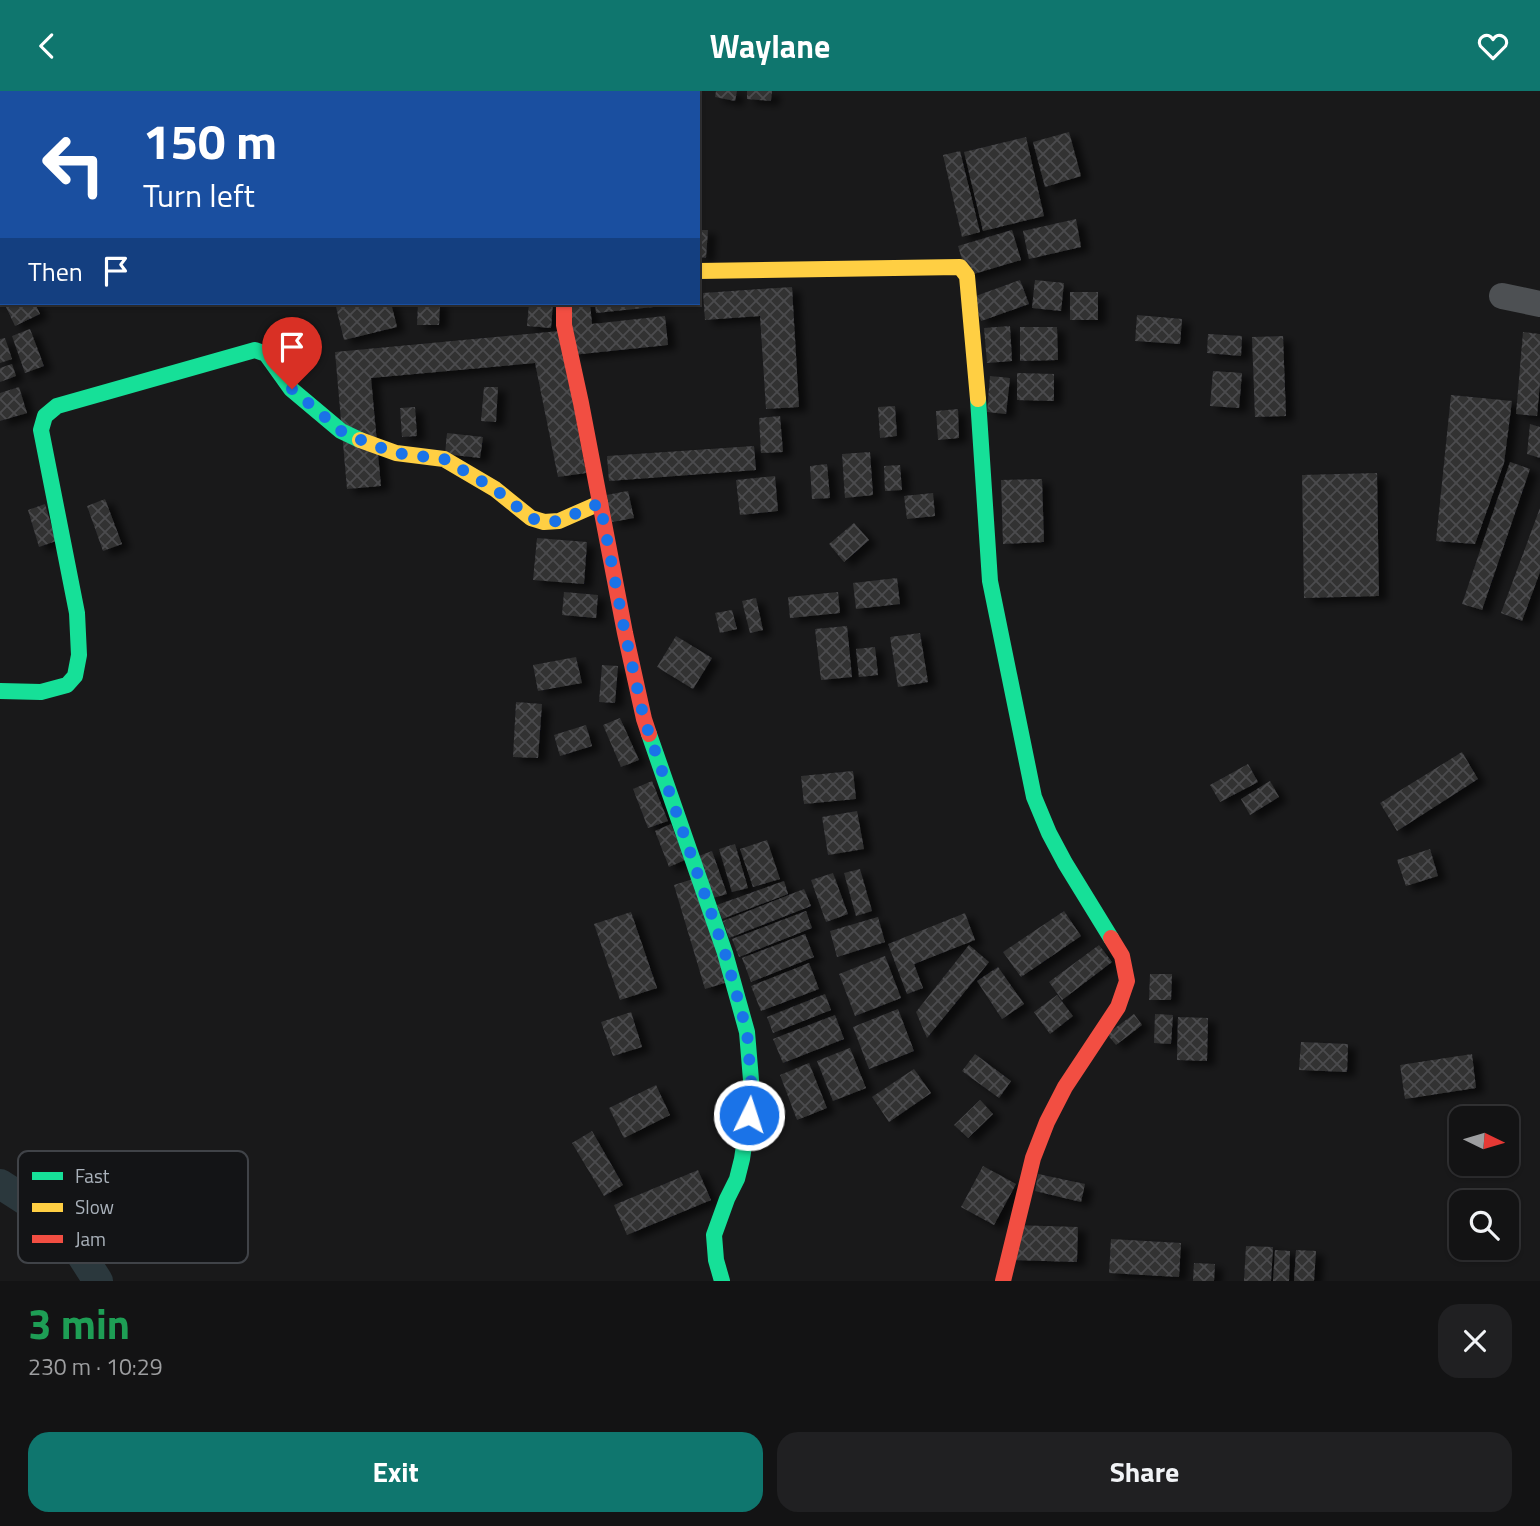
<!DOCTYPE html>
<html lang="en">
<head>
<meta charset="utf-8">
<style>
  :root { --surface:#131314; --page:#202022; --text:#f1f3f6; --muted:#9d9ea0; --line:#323234; --accent:#0f766e }
  body { margin:0; font-family:"Titillium Web",sans-serif; background:var(--page); color:var(--text); height:100vh; display:flex; flex-direction:column; font-size:26px; white-space:nowrap }
  * { box-sizing:border-box; margin:0 }
  p { font-size:23px; color:var(--muted) }
  .icon { flex:none; width:38px; height:38px; fill:none; stroke:currentColor; stroke-width:2; stroke-linecap:round; stroke-linejoin:round }
  .map { position:relative; height:1190px; overflow:hidden }
  .details { display:flex; flex-direction:column; background:var(--surface); flex:1 }
  .details>* { flex:none }
  .banner { position:absolute; left:0px; top:0px; width:700px; height:214px; box-shadow:0 2px 5px #0004,0 0 0 2px var(--line); background:#1a4fa0; color:#fff; overflow:hidden }
  .needle { width:46px; rotate:95deg }
  .tools { position:absolute; left:1449px; top:1015px; display:grid; gap:14px }
  .tools a { display:grid; place-items:center; width:70px; height:70px; border-radius:14px; background:var(--surface); box-shadow:0 2px 5px #0004,0 0 0 2px var(--line); font-size:35px }
  .pin { position:absolute; display:grid; place-items:center; width:60px; height:60px; color:#fff; margin:-72px -30px; border-radius:50% 50% 50% 0; rotate:-45deg; box-shadow:0 0 7px #0007 }
  .pin .icon { rotate:45deg }
  .me { position:absolute; width:77px; margin:-38px; rotate:4deg; stroke-linejoin:round; filter:drop-shadow(0 0 5px #0008) }
  .turn { display:flex; align-items:center; gap:24px; height:147px; padding:0 28px; font-size:32px }
  .turn .icon { width:91px; height:91px; stroke-width:2.5 }
  .turn b { display:block; font-size:49px; line-height:60px }
  .then { display:flex; align-items:center; height:66px; padding:0 28px; background:#0003; gap:14px; font-size:26px }
  .round { display:grid; place-items:center; flex:none; width:74px; height:74px; border-radius:21px; background:var(--page) }
  .summary { display:flex; align-items:center; justify-content:space-between; height:119px; padding:0 28px }
  h1 { font-size:42px; font-weight:700; line-height:52px; color:#1e9e55 }
  .cta { display:flex; gap:14px; margin-top:auto; padding:14px 28px }
  .cta a { flex:1; height:80px; border-radius:21px; background:var(--accent); color:#fff; font-size:28px; font-weight:700; line-height:80px; text-align:center }
  .cta a+a { background:var(--page); color:var(--text) }
  header { display:flex; justify-content:space-between; align-items:center; height:91px; padding:0 28px; background:var(--accent); color:#fff; font-size:32px; font-weight:700 }
  .map>svg:first-child { display:block }
  .lines { fill:none; stroke-linecap:round; stroke-linejoin:round }
  .canal { stroke:#2b383d; stroke-width:30 }
  .building { fill:url(#building-cross-hatch); filter:url(#shadow) }
  .street { stroke:#4d5053; stroke-width:26 }
  .fast { stroke:#16e098; stroke-width:16 }
  .slow { stroke:#ffcf43; stroke-width:16 }
  .jam { stroke:#f24e42; stroke-width:16 }
  .route { stroke:#1a73e8; stroke-width:12; stroke-dasharray:0 21.6 }
  .key { fill:#131416; stroke:#404348; stroke-width:2 }
  .key-label { font-size:19px; fill:#aab2bb }
</style>
</head>
<body>
<header><svg class="icon" aria-label="back" viewBox="0 0 24 24"><path d="M15 5l-7 7 7 7"/></svg>Waylane<svg class="icon" aria-label="heart" viewBox="0 0 24 24"><path d="M12 20l-8-8c-3-5 5-10 8-4 3-6 11-1 8 4z"/></svg></header>
<div class="map">
<svg width="1540" height="1190" viewBox="0 0 1540 1190">
  <defs>
    <pattern id="building-cross-hatch" width="8" height="8" patternUnits="userSpaceOnUse" patternTransform="scale(1.75)"><rect width="8" height="8" fill="#313132"/><path d="M0 0l8 8M0 8l8-8" fill="none" stroke="#4c4c4e"/></pattern>
    <filter id="shadow"><feDropShadow dx="8" dy="4.5" stdDeviation="3.5" flood-color="#0009"/></filter>
  </defs>
  <rect width="100%" height="100%" fill="#19191a"/>
  <g class="lines">
    <path class="canal" d="M0,1093L50,1125L71,1148L98,1190"/>
  </g>
  <path class="building" d="M716,0H737L735,10L715,6Z
    M747,0H772L771,10L747,8Z
    M1069,41L1081,85L1045,96L1033,51Z
    M1026,46L1044,125L983,140L964,61Z
    M960,60L980,141L962,146L943,64Z
    M1076,128L1081,156L1029,168L1023,140Z
    M698,139H708L706,167L698,166Z
    M1012,139L1021,169L967,185L958,155Z
    M1020,189L1029,213L981,230L973,206Z
    M1035,189L1064,192L1061,220L1032,217Z
    M792,196L799,316L766,318L760,225L705,229L703,202Z
    M1070,201H1098V229H1070Z
    M4,212H35L40,223L15,235Z
    M335,212H391L397,236L344,249Z
    M418,212H440L439,234H417Z
    M529,212H553L551,237L527,235Z
    M567,212H590L592,233L665,225L668,254L572,264Z
    M595,212H663V215L596,222Z
    M1137,224L1182,228L1180,253L1135,250Z
    M1010,235L1012,270L987,272L984,237Z
    M1020,236H1057L1058,269L1020,270Z
    M30,238L44,275L25,282L12,245Z
    M560,240L586,382L558,386L535,272L371,287L381,395L347,398L335,261Z
    M1523,241L1540,243V292L1537,325L1516,323Z
    M1208,243L1242,245L1241,265L1207,262Z
    M1283,245L1286,325L1255,326L1252,246Z
    M5,247L12,268L0,272V248Z
    M12,273L16,285L0,291V277Z
    M1213,280L1242,282L1239,317L1210,315Z
    M1017,282L1054,283V310L1017,309Z
    M990,285L1010,287L1006,323L987,321Z
    M19,296L27,322L0,330V302Z
    M484,296H498L496,331L481,330Z
    M1451,304L1512,310L1504,372L1475,453L1436,450Z
    M895,315L897,345L880,347L878,316Z
    M415,316L417,345L402,346L400,317Z
    M958,318L959,347L938,349L936,320Z
    M780,325L783,361L761,362L759,327Z
    M1530,333L1540,336V367L1527,363Z
    M447,342L483,346L480,367L445,363Z
    M754,355L756,379L609,390L607,365Z
    M870,361L873,404L845,407L842,363Z
    M1510,371L1530,378L1482,519L1462,513Z
    M827,373L830,407L812,408L810,375Z
    M900,374L902,399L885,400L884,375Z
    M1377,382L1379,505L1304,507L1302,384Z
    M775,385L778,420L740,424L736,389Z
    M1042,388L1044,451L1003,453L1001,389Z
    M628,400L634,427L612,431L606,404Z
    M933,402L935,425L907,428L904,405Z
    M105,408L122,453L103,460L87,415Z
    M45,413L56,450L39,456L28,419Z
    M1540,417V481L1522,530L1501,522Z
    M854,432L869,449L844,471L829,453Z
    M537,447L587,451L584,493L533,489Z
    M897,487L900,513L856,518L853,492Z
    M564,501L598,504L596,527L562,524Z
    M838,501L840,522L790,527L788,506Z
    M756,507L763,539L750,542L742,510Z
    M732,519L737,538L720,542L715,522Z
    M847,535L852,586L821,589L815,538Z
    M920,542L928,591L898,596L890,546Z
    M676,545L712,567L693,598L657,576Z
    M875,556L878,584L859,586L856,558Z
    M576,566L582,592L538,600L533,574Z
    M602,574L618,575L615,612L599,611Z
    M516,611L542,613L538,667L513,666Z
    M620,627L639,669L621,676L603,634Z
    M586,634L592,655L560,665L554,644Z
    M1462,661L1478,688L1397,740L1380,712Z
    M1248,673L1258,691L1220,711L1210,694Z
    M853,680L856,708L804,713L801,685Z
    M652,690L668,730L648,737L633,698Z
    M1270,690L1279,706L1250,724L1241,708Z
    M857,720L864,758L828,764L822,726Z
    M671,733L685,769L669,776L655,740Z
    M767,749L780,788L753,796L740,758Z
    M735,753L748,797L732,801L719,758Z
    M1430,758L1438,785L1406,795L1397,769Z
    M712,760L727,803L713,807L699,765Z
    M860,778L872,820L856,825L844,782Z
    M833,782L848,823L826,831L811,789Z
    M696,787L728,891L705,898L674,794Z
    M784,790L788,803L722,828L717,814Z
    M804,798L811,815L729,847L723,830Z
    M806,820L812,837L739,866L732,848Z
    M1064,820L1081,845L1021,886L1003,861Z
    M631,821L657,897L620,909L594,833Z
    M965,822L975,849L914,873L923,897L907,903L888,853Z
    M878,826L885,851L837,866L830,840Z
    M805,843L814,866L751,891L742,867Z
    M969,854L989,871L927,947L916,921Z
    M1099,854L1112,871L1062,909L1049,891Z
    M885,865L901,907L855,925L839,883Z
    M809,872L819,898L761,920L751,895Z
    M998,876L1024,913L1002,928L977,890Z
    M1150,883H1172L1171,909H1149Z
    M825,903L831,919L773,942L767,926Z
    M1057,904L1073,925L1050,943L1034,921Z
    M898,918L914,960L869,978L853,936Z
    M631,921L642,956L613,965L601,931Z
    M1134,923L1142,934L1116,954L1107,943Z
    M1155,923L1173,924L1171,953L1154,952Z
    M835,924L844,948L783,972L773,948Z
    M1178,926L1208,927L1207,970L1177,969Z
    M1301,951L1348,953L1347,981L1299,979Z
    M850,957L866,997L833,1010L817,970Z
    M975,963L1011,990L999,1007L962,980Z
    M1472,963L1476,997L1405,1008L1400,974Z
    M809,972L827,1017L797,1029L780,984Z
    M914,978L931,1002L889,1031L872,1006Z
    M656,994L670,1024L624,1047L609,1017Z
    M980,1009L993,1023L968,1047L954,1034Z
    M1476,1013L1479,1027H1460L1458,1017Z
    M592,1040L623,1094L604,1105L572,1052Z
    M983,1075L1016,1093L994,1134L961,1116Z
    M698,1079L711,1109L627,1144L614,1114Z
    M1038,1083L1085,1093L1081,1111L1035,1100Z
    M1013,1134L1078,1136L1077,1171L1012,1169Z
    M1111,1148L1181,1152L1179,1186L1109,1182Z
    M1246,1155L1273,1156L1271,1190H1244Z
    M1275,1159L1290,1160L1289,1190H1273Z
    M1296,1159L1316,1160L1314,1190H1294Z
    M1194,1172L1215,1173L1214,1190H1193Z"/>
  <g class="lines">
    <path class="street" d="M599,0V2
      M1502,205L1540,213"/>
    <path class="fast" d="M978,308L990,490L1034,706L1049,742L1065,772L1111,847
      M0,600L41,601L67,594L75,585L79,564L77,522L41,339L45,325L57,315L255,259L266,263L291,298L341,340L360,349
      M649,643L725,862L747,941L752,1001L742,1068L737,1088L727,1108L714,1144L716,1169L722,1190"/>
    <path class="slow" d="M698,180L960,176L967,185L978,308
      M360,349L396,362L444,368L495,398L531,427L544,431L559,430L600,412"/>
    <path class="jam" d="M564,212V234L581,312L625,542L644,628L649,643
      M1003,1190L1033,1067L1047,1031L1065,996L1118,916L1127,890L1122,865L1111,847"/>
  </g>
  <g class="lines">
    <path class="route" d="M292,298L341,340L368,352L396,362L444,368L495,398L531,427L544,431L559,430L600,412L625,542L644,628L725,862L747,941L752,1002L749,1024"/>
  </g>
  <rect x="18" y="1060" width="230" height="112" rx="10" class="key"/>
  <rect x="32" y="1081" width="31" height="8" fill="#16e098"/>
  <rect x="32" y="1112" width="31" height="9" fill="#ffcf43"/>
  <rect x="32" y="1144" width="31" height="8" fill="#f24e42"/>
  <g class="key-label">
    <text x="75" y="1092">Fast</text>
    <text x="75" y="1123">Slow</text>
    <text x="75" y="1155">Jam</text>
  </g>
</svg>
<div class="tools">
<a><svg class="needle" viewBox="-14 -14 28 28"><path d="M0-13l5 13h-10z" fill="#e53935"/><path d="M0 13l5-13h-10z" fill="#9d9ea0"/></svg></a>
<a><svg class="icon" aria-label="search" viewBox="0 0 24 24"><circle cx="10" cy="10" r="6"/><path d="M15 15l6 6"/></svg></a>
</div>
<div class="pin" style="left:292px;top:298px;background:#d93025"><svg class="icon" aria-label="arrive" viewBox="0 0 24 24"><path d="M6 21V4h12l-3 4 3 4H6"/></svg></div>
<svg class="me" style="left:749px;top:1024px" viewBox="-20 -20 40 40"><circle r="17" fill="#1a73e8" stroke="#fff" stroke-width="3"/><path d="M0-11L8 9 0 5-8 9z" fill="#fff"/></svg>
<div class="banner">
<div class="turn"><svg class="icon" aria-label="left" viewBox="0 0 24 24"><path d="M17 20v-9H6M10 6l-5 5 5 5"/></svg><div><b>150 m</b>Turn left</div></div>
<div class="then">Then<svg class="icon" aria-label="arrive" viewBox="0 0 24 24"><path d="M6 21V4h12l-3 4 3 4H6"/></svg></div>
</div>
</div>
<section class="details">
<div class="summary"><div><h1>3 min</h1><p>230 m · 10:29</p></div><a class="round"><svg class="icon" aria-label="close" viewBox="0 0 24 24"><path d="M6 6l12 12M18 6L6 18"/></svg></a></div>
<div class="cta"><a>Exit</a><a>Share</a></div>
</section>
</body>
</html>
